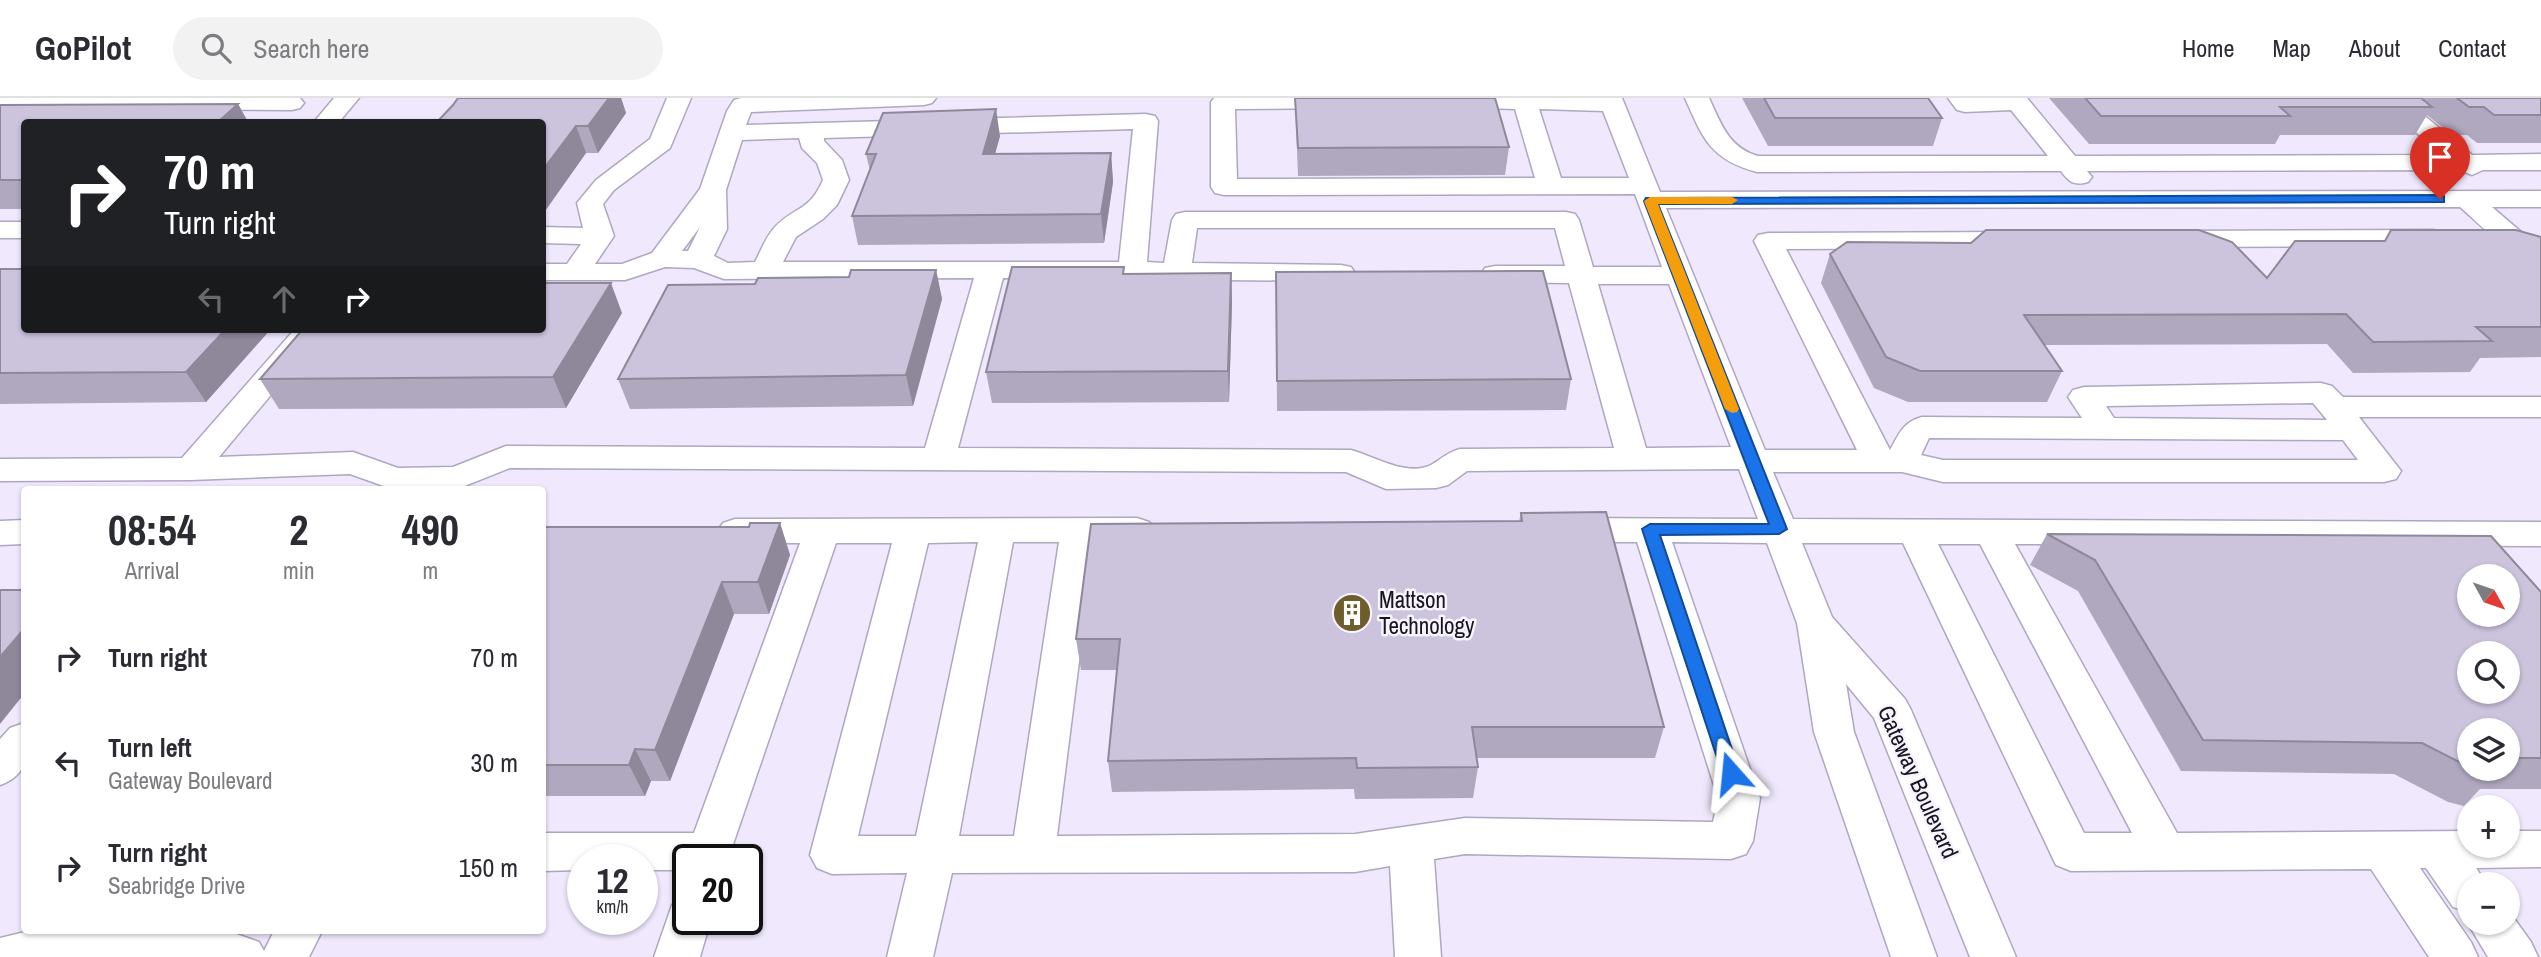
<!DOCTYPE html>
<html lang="en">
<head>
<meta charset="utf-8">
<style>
  :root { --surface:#fff; --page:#f2f2f3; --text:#2b2b33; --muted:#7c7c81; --line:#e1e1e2 }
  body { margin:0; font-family:"Archivo Narrow",sans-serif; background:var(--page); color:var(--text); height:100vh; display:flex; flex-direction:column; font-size:26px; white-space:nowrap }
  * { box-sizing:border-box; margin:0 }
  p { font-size:23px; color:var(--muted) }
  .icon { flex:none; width:38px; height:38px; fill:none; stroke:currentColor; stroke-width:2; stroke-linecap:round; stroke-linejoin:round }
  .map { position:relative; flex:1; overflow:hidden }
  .details { position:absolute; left:21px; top:388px; width:525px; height:448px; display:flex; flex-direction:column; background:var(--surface); border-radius:7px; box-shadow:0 2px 5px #0004 }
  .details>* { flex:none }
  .guide { position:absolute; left:21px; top:21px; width:525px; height:214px; border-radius:7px; box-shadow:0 2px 5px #0004; background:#202124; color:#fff; overflow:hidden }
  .needle { width:46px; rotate:130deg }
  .buttons { position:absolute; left:2457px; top:466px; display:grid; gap:14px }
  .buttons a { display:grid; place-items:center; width:63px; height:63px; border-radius:50%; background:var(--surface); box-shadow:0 2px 5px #0004; font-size:35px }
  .speed { position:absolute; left:567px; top:746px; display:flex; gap:14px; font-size:35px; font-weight:700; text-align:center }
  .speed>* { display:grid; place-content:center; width:91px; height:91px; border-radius:50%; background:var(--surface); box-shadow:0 2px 5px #0004; line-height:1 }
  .speed small { font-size:18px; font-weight:400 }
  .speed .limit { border:4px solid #111; border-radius:10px; background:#fff; color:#111 }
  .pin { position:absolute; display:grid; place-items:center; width:60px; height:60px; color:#fff; margin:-72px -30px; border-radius:50% 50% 50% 0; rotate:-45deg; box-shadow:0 0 7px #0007 }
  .pin .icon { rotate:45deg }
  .me { position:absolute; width:77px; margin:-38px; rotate:342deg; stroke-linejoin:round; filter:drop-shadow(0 0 5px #0008) }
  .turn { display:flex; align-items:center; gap:24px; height:147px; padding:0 28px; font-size:32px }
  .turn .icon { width:91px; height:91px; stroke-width:2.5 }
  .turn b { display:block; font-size:49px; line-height:60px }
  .lanes { display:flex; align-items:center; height:66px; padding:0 28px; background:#0003; justify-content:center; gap:35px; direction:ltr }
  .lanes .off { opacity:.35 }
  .eta { display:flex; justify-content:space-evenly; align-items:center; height:119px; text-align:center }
  .eta b { font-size:42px; font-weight:700; line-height:49px }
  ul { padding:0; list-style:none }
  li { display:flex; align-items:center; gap:21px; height:105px; padding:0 28px }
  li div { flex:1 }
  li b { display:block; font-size:26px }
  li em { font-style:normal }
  header { display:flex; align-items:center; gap:42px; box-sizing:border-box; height:98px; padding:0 35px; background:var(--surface); border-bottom:2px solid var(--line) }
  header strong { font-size:33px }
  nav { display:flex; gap:38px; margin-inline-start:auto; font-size:24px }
  .search { width:490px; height:63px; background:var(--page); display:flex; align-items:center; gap:18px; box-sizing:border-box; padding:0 24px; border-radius:38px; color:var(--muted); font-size:26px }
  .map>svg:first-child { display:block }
  .built { fill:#f0e9fe; fill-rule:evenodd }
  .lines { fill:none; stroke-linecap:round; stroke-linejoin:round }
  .minor-casing { stroke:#afa6c0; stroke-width:3 }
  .minor { fill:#fff; fill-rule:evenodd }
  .wall { fill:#afa8be; fill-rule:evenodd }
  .shaded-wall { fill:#8f889b }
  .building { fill:#ccc3dd; stroke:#8f889b; stroke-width:2; fill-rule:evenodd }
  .route { fill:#1a73e8; stroke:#114b97; stroke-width:2 }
  .slow { fill:#f59e0b }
  .labels { text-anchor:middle; stroke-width:5; stroke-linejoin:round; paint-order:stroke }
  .poi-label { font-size:23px; fill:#18151e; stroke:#f7f4ff; text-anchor:start }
  .street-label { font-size:23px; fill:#18151e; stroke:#f7f4ff }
</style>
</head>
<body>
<header>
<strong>GoPilot</strong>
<div class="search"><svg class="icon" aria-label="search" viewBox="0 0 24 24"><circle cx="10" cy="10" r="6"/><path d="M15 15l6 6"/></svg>Search here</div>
<nav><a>Home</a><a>Map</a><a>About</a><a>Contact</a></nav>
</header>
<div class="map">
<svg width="2541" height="859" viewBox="0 0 2541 859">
  <rect width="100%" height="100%" fill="#f7f4ff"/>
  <path class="built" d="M0,0H2541V859H0ZM24,24H542V231H24ZM24,392H542V833H24ZM2469,478H2508V516H2469ZM2469,555H2508V593H2469ZM2469,632H2508V670H2469ZM2469,709H2508V747H2469ZM583,761H642V821H583ZM688,761H747V821H688ZM2469,786H2508V824H2469Z"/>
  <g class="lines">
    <g class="minor-casing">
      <path id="minor" d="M0,0H300L304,5L300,10L292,12L0,10Z
        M334,0H359L339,24H314Z
        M667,0H691L670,50L614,92L603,106L614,138L595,166H622L652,155L700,91L727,13L734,2L741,0H936L932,5L924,7L751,14L746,27L1146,16L1155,18L1158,23L1147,164L1164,165L1172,122L1176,116L1185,114H1566L1575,116L1579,122L1593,169H1662L1635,96L1224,97L1215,95L1211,89V4L1214,0H1354L1356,3L1352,8L1344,10L1235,11L1237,81L1535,80L1515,11L1449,9L1441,7L1439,0H1622L1660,94L2541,93V109H2492L2527,139L2523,145C2499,151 2477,123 2460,109L1666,110L1765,352H1857L1754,143L1758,137L1768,135L2023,134L2033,136L2037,142L2033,148L2023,150L1786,151L1890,352C1899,336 1903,324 1922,319L2082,320L2068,299L2073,292L2084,289L2321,285L2332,288L2343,299H2541V319H2359L2401,373L2396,381L2384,384H1943L1902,374H1773L1793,421L2541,424V448L2015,446L2177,735L2469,733V747H2508V733H2541V769L2476,770L2487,786H2469V814L2453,809L2426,770H2420L2471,844L2478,859H2429L2371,771L2071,773L2056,767L1903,445H1802L1832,519L1905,601L1911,612L2016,859H1970L1874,620L1846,586L1854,634L1937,859H1891L1814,634L1797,525L1767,445L1672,444L1760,700L1753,743L1746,756L1731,761L1465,756L1434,761L1441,859H1395L1390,768L1355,774L952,775L933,859H887L907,775L832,776L817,770L810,757L892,445H836L728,761H688V772H642V761H583V772L542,773V735H694L800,445H735L723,441L717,433L723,425L735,421L1137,420L1149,424L1155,432L1149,440L1137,444H1094L1057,738L1355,736L1465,720L1713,724L1718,700L1637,444H1564L1552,440L1546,432L1552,424L1564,420L1758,421L1739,371L1467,373L1448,387L1436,390L1386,391L1346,374L510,370L457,391L395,392L350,376L191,382L0,383V361L182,360L295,231H326L219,359L353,354L398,370L453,369L506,348L925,350L974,180L724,181L694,170L665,169L625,182H542V166H567L581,146L542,145V129L583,130L577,105L596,82L650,41ZM1539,11L1603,13L1629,80H1561ZM1133,31L1119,164H783L796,139L823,121L837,107L849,82L842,62L824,43V40ZM799,40L802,50L817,65L823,82C809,114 795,108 775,129C766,138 761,153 755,164L728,165L714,158L727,131L726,92L742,42ZM700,129L688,153H682ZM1197,130H1555L1565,168H1495L1485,170L1481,176L1485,182L1495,184L1569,185L1614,350L1460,351C1448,354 1441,361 1431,367C1406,379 1374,358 1351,352L958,350L1003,180L1341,183L1351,181L1355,175L1351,169L1341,167L1192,165ZM1598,186H1669L1731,349L1646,350ZM2313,305L2327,322L2114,320L2106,308ZM1929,340L2343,342L2358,362H1943L1921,357ZM978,444L916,738H858L928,445ZM1013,444H1059L1014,738H959ZM1938,446H1980L2132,735H2084Z
        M1685,0H1709C1721,26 1729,50 1758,58H2048L2011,12L1965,14L1957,12L1948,0H2027L2075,58L2442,57L2377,0H2403L2472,57L2541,56V72H2483L2472,77L2460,72L2087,73L2092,79L2088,84C2074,88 2069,84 2061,73L1757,74C1711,62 1703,41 1685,0Z
        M0,124H24V140H0Z
        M2433,132L2443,134L2447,140L2443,146L2433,148L2177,149L2167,147L2163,141L2167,135L2177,133Z
        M24,422V446L0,447V423Z
        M24,625C27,653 31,676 0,687V641L10,630Z
        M688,801V821H711L700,859H654L672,807Z
        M2508,812L2531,844L2538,859H2488L2467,824L2469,820V824H2508Z
        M29,833H228L259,844L264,853L274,833H322L309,859H0V840Z"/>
    </g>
    <use href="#minor" class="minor"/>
  </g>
  <path class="wall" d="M458,0H621L626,15L598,55H586L545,113H542V24L453,7Z
    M1295,0H1495L1509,49L1505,77L1298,78Z
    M1742,0H1928L1942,20L1933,48H1768Z
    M2049,0H2541V45H2477L2467,37H2452L2427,17L2415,37H2280L2275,46H2089Z
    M238,6L248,24H24V111H0V7Z
    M1000,38L995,56L1111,55L1113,84L1104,145L858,147L852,118L870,73L866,56Z
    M2541,139V259L2480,260L2470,274L2353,275L2327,246L2044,247L2062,273L2047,304H1908L1874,290L1821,185L1830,156L2267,180L2384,143Z
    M1124,169V176L1231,175L1232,205L1229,304L992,305L986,274Z
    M0,171L271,231L206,304L0,306Z
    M936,172L942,201L913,308L630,311L618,281L755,186Z
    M1276,174L1571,281L1566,312L1277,313Z
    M622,215L566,310L279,311L260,281Z
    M1521,415L1664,629L1655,660H1477L1478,669L1473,700L1355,701L1354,691L1112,694L1108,663L1117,572H1081L1076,541L1519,423Z
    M780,425L790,457L769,516H734L670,683H651L645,698H542V429H749Z
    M2047,436L2541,494V691H2480L2464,708L2448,704L2394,676L2181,673L2078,493L2030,467ZM2469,632H2508V670H2469Z"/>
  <path class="shaded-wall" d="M606,0H621L626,15L598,55L588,28Z
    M238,6L248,24H218Z
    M996,11L1000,38L987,84L983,56Z
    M576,28L586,55L545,113L542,108V73Z
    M1111,55L1113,84L1104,145L1101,116Z
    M936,172L942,201L913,308L906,277Z
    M1231,175L1232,205L1229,304L1228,273Z
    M611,185L622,215L566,310L553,279Z
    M226,231H271L206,304L186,274Z
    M780,425L790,457L769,516L758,484Z
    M722,484L734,516L670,683L655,652Z
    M24,531V596L0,626V559Z
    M635,651L651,683L645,698L629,667Z"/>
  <path class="building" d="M458,0H609L588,28H576L542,73V24H437L453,7Z
    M1295,0H1495L1509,49L1298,50Z
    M1764,0H1928L1942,20H1775Z
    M2085,0H2421L2432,9H2280L2290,18H2101Z
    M2457,0H2541V17H2494L2484,9H2469Z
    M238,6L218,24H24V82H0V7Z
    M996,11L983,56L1111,55L1101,116L852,118L876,56H866L883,15Z
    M1986,132H2199L2232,144L2267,180L2295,143H2385L2391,132H2516L2541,139V229H2476L2492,243L2373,244L2346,216L2024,217L2062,273H1920L1886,259L1830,156L1847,144L1971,145Z
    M1012,169H1124L1123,176L1231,175L1228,273L986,274Z
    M0,171H24V231H226L186,274L0,275Z
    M851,172H936L906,277L618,281L668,187L755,186L758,180L849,179Z
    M1543,173L1571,281L1277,283L1276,174Z
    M542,185H611L553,279L260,281L303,231H542Z
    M1606,414L1664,629H1472L1478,669L1357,670L1356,660L1108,663L1120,541H1076L1091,426L1522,423L1521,415Z
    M750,425H780L758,484H722L655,652L635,651L629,667H542V429H749Z
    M2047,436L2491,438L2541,494V660H2508V632H2469V669L2422,645L2203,642L2095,462ZM2469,478H2508V516H2469ZM2469,555H2508V593H2469Z
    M0,492H24V531L0,559Z
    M2473,670H2497L2494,676L2478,673Z"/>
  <path class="route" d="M2440,97L2444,98V104L1658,106L1787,431L1779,436L1660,437L1740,675L1737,681L1731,683L1724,681L1642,431L1650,426H1769L1644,103L1646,100Z"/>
  <path class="slow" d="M1650,99H1732L1738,102L1732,106H1658L1739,311L1737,314L1732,315L1725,311L1644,103Z"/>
  <defs>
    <g id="building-disc" transform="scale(2.0125)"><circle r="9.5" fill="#6f5e2c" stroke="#f7f4ff"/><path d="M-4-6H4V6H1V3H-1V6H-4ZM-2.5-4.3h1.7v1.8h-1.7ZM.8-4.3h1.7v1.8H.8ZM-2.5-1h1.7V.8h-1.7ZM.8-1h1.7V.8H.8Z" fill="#fff"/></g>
  </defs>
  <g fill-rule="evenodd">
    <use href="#building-disc" x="1352" y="515"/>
  </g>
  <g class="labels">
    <g class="poi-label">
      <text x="1379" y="510">Mattson<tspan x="1379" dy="26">Technology</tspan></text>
    </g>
    <g class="street-label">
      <text transform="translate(1918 684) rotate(66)" y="8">Gateway Boulevard</text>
    </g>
  </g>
</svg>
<div class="buttons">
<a><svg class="needle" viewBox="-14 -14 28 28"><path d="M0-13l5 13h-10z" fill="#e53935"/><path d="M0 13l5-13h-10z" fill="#7c7c81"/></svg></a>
<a><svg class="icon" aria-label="search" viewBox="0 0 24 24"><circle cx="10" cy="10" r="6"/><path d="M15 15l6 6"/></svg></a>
<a><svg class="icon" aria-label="layers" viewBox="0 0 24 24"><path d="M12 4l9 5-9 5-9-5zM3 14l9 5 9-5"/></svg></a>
<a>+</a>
<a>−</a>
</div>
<div class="speed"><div>12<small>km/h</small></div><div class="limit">20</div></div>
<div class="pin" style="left:2440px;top:101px;background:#d93025"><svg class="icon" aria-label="arrive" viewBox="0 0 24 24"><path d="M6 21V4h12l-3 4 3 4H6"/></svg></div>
<svg class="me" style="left:1731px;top:675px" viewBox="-20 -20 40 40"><path d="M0-17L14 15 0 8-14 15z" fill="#1a73e8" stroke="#fff" stroke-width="4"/></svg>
<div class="guide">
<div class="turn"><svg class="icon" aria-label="right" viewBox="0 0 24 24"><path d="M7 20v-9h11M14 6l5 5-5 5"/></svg><div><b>70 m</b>Turn right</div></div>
<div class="lanes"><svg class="icon off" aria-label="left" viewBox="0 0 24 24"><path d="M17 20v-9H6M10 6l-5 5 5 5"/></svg><svg class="icon off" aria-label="ahead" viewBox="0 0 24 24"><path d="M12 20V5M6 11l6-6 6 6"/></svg><svg class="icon" aria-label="right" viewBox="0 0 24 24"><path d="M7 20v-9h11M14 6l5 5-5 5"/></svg></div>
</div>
<section class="details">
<div class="eta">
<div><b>08:54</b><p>Arrival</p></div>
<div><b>2</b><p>min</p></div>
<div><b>490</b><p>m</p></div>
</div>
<ul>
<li><svg class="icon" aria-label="right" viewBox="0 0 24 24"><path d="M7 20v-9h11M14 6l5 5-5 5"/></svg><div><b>Turn right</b></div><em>70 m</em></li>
<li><svg class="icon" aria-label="left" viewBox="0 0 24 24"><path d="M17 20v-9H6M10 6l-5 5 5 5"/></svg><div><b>Turn left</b><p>Gateway Boulevard</p></div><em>30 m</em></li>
<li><svg class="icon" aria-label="right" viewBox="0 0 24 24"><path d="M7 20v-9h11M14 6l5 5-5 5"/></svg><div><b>Turn right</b><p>Seabridge Drive</p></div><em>150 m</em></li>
</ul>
</section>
</div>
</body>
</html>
